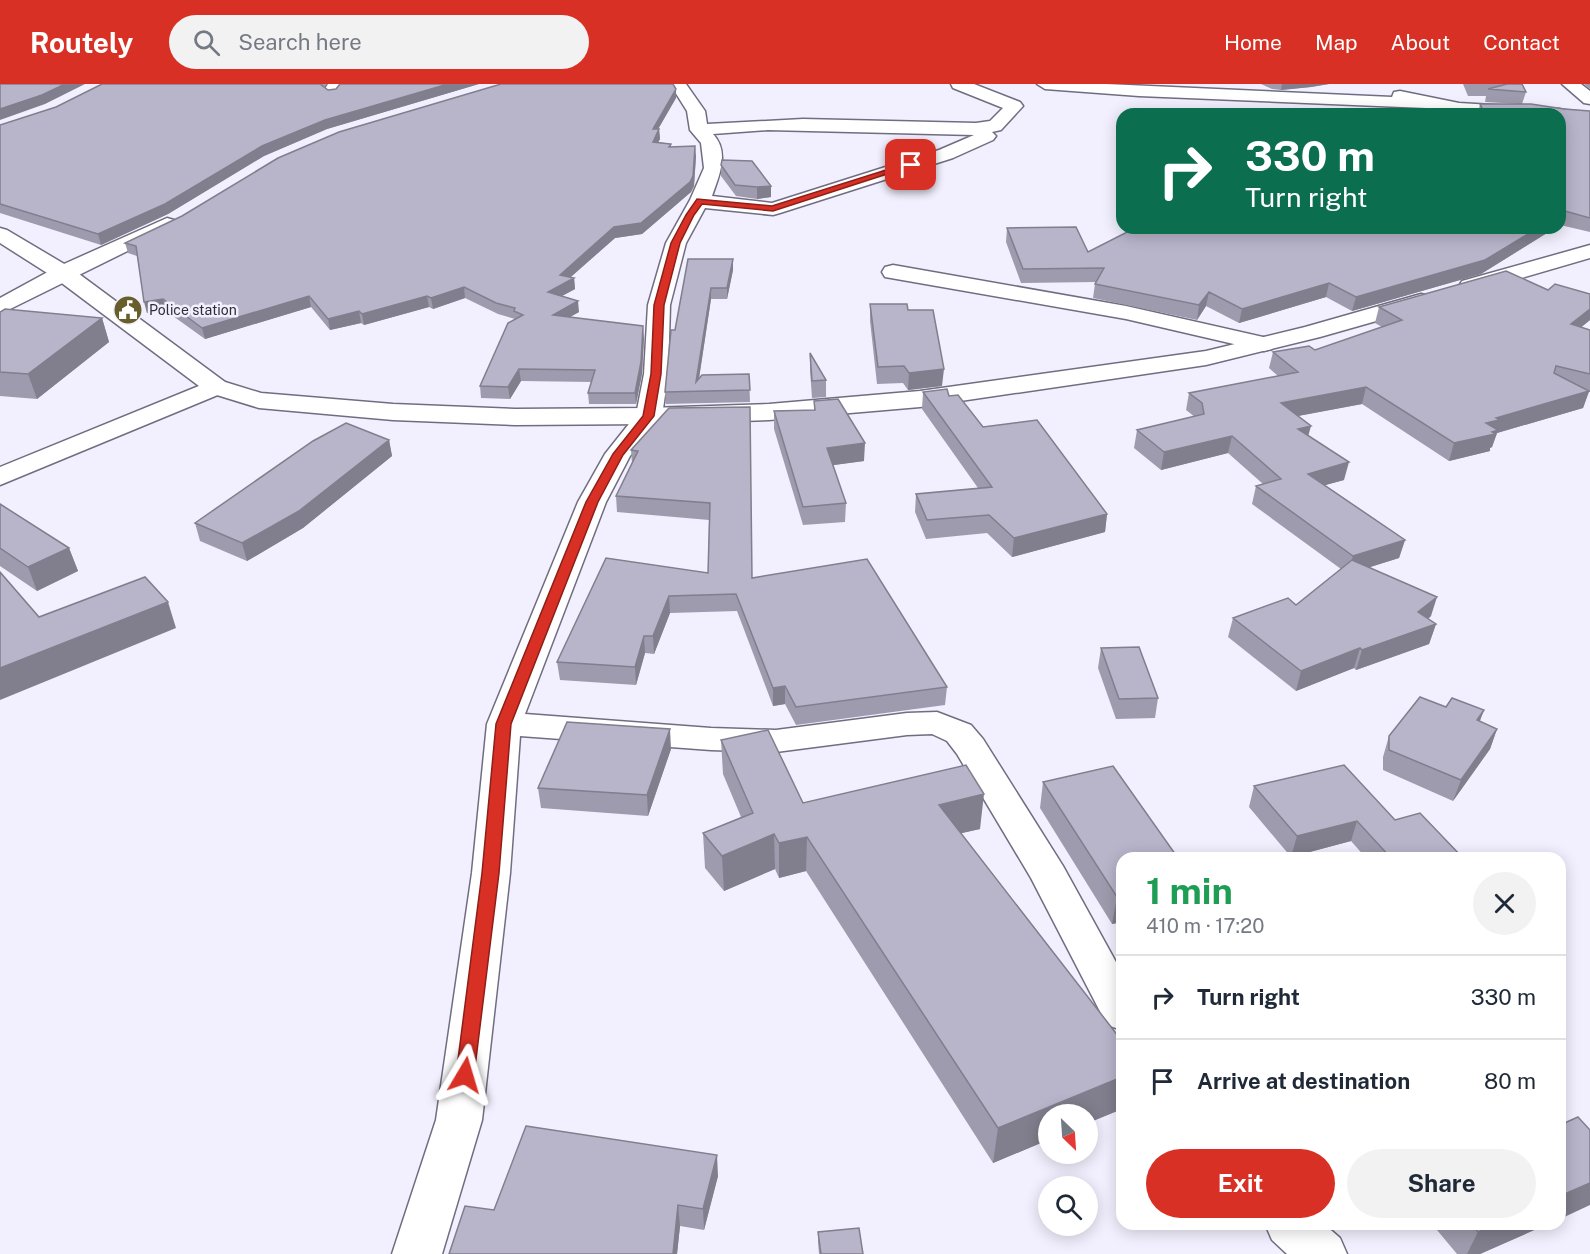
<!DOCTYPE html>
<html lang="en">
<head>
<meta charset="utf-8">
<style>
  :root { --surface:#fff; --page:#f2f2f3; --text:#1f2937; --muted:#747a83; --line:#e0e1e3; --accent:#d93025 }
  body { margin:0; font-family:"Public Sans",sans-serif; background:var(--page); color:var(--text); height:100vh; display:flex; flex-direction:column; font-size:22px; white-space:nowrap }
  * { box-sizing:border-box; margin:0 }
  p { font-size:20px; color:var(--muted) }
  .icon { flex:none; width:33px; height:33px; fill:none; stroke:currentColor; stroke-width:2; stroke-linecap:round; stroke-linejoin:round }
  .map { position:relative; flex:1; overflow:hidden }
  .sheet { position:absolute; left:1116px; top:768px; width:450px; height:378px; display:flex; flex-direction:column; background:var(--surface); border-radius:18px; box-shadow:0 3px 15px #0003 }
  .sheet>* { flex:none }
  .top-card { position:absolute; left:1116px; top:24px; width:450px; height:126px; border-radius:18px; box-shadow:0 3px 15px #0003; background:#0b6e4f; color:#fff; overflow:hidden }
  .needle { width:39px; rotate:155deg }
  .fabs { position:absolute; left:1038px; top:1020px; display:grid; gap:12px }
  .fabs a { display:grid; place-items:center; width:60px; height:60px; border-radius:50%; background:var(--surface); box-shadow:0 3px 15px #0003; font-size:30px }
  .pin { position:absolute; display:grid; place-items:center; width:51px; height:51px; color:#fff; margin:-26px; border-radius:12px; box-shadow:0 3px 9px #0006 }
  .me { position:absolute; width:66px; margin:-33px; rotate:7deg; stroke-linejoin:round; filter:drop-shadow(0 0 4px #0008) }
  .turn { display:flex; align-items:center; gap:21px; height:126px; padding:0 30px; font-size:27px }
  .turn .icon { width:78px; height:78px; stroke-width:2.5 }
  .turn b { display:block; font-size:42px; line-height:51px }
  .round { display:grid; place-items:center; flex:none; width:63px; height:63px; border-radius:32px; background:var(--page) }
  .overview { display:flex; align-items:center; justify-content:space-between; height:102px; padding:0 30px }
  h1 { font-size:36px; font-weight:700; line-height:45px; color:#1e9e55 }
  .button { display:flex; gap:12px; margin-top:auto; padding:12px 30px }
  .button a { flex:1; height:69px; border-radius:36px; background:var(--accent); color:#fff; font-size:24px; font-weight:700; line-height:69px; text-align:center }
  .button a+a { background:var(--page); color:var(--text) }
  ul { padding:0; list-style:none }
  li { display:flex; align-items:center; gap:18px; height:84px; padding:0 30px; border-top:2px solid var(--line) }
  li div { flex:1 }
  li b { display:block; font-size:22px }
  li em { font-style:normal }
  header { display:flex; align-items:center; gap:36px; box-sizing:border-box; height:84px; padding:0 30px; background:var(--accent); color:#fff }
  header strong { font-size:28px }
  nav { display:flex; gap:33px; margin-inline-start:auto; font-size:21px }
  .search { width:420px; height:54px; background:var(--page); display:flex; align-items:center; gap:15px; box-sizing:border-box; padding:0 21px; border-radius:33px; color:var(--muted); font-size:22px }
  .map>svg:first-child { display:block }
  .lines { fill:none; stroke-linecap:round; stroke-linejoin:round }
  .street-casing { stroke:#716d81; stroke-width:3 }
  .secondary-casing { stroke:#716d81; stroke-width:3 }
  .street { fill:#fff; fill-rule:evenodd }
  .secondary { fill:#fff; fill-rule:evenodd }
  .wall { fill:#9e9bae }
  .shaded-wall { fill:#817e8d }
  .building { fill:#b8b4ca; stroke:#817e8d; stroke-width:1.5 }
  .route { fill:#d93025; stroke:#8d1f18; stroke-width:1.5 }
  .labels { text-anchor:middle; stroke-width:5; stroke-linejoin:round; paint-order:stroke }
  .far-poi-label { font-size:14px; fill:#2f2e36; stroke:#f2f0fe; text-anchor:start }
</style>
</head>
<body>
<header>
<strong>Routely</strong>
<div class="search"><svg class="icon" aria-label="search" viewBox="0 0 24 24"><circle cx="10" cy="10" r="6"/><path d="M15 15l6 6"/></svg>Search here</div>
<nav><a>Home</a><a>Map</a><a>About</a><a>Contact</a></nav>
</header>
<div class="map">
<svg width="1590" height="1170" viewBox="0 0 1590 1170">
  <rect width="100%" height="100%" fill="#f2f0fe"/>
  <g class="lines">
    <g class="street-casing">
      <path id="street" d="M328,0H345L337,12L331,13L323,8Z
        M670,0H686L705,27L707,40L803,35L976,39L990,37L1003,24L953,4L951,0H974L1020,18L1023,22L1001,46L992,48L996,52L993,56L953,74L780,129L773,131L705,124L686,159L670,221L668,290L662,332L630,372L606,418L525,630L711,644L776,646L907,629L937,628L971,641L983,655L1063,782L1122,889V946L1107,941L1031,794L957,670L947,657L932,650L907,651L776,668L711,666L520,652L510,789L482,1036L442,1170H392L436,1036L472,789L487,640L578,418L605,370L636,331L644,290L648,221L666,159L690,116L704,84L701,59L690,46L687,27ZM768,46L974,51L939,66L772,119L712,112C719,92 730,68 713,50Z
        M1037,0H1106L1392,13L1394,8L1400,7L1459,19L1559,25L1565,26L1568,30L1560,35V30H1464L1426,24L1139,12L1045,5Z
        M1562,0H1581L1590,7V20L1584,19Z
        M167,134L174,136L177,140L174,144L0,230V214L55,184Z
        M893,181L1126,222L1272,255L1276,260L1272,265L1264,267L1126,235L885,193L882,188L885,183Z
        M216,295L225,298L229,303L225,308L0,401V383Z
        M1265,1140H1324L1340,1154L1347,1170H1287L1272,1156Z"/>
    </g>
    <g class="secondary-casing">
      <path id="secondary" d="M0,144L7,146L71,184L225,298L261,309L393,320L515,325L649,324L769,320L920,307L1206,267L1305,243L1421,210L1429,212L1432,217L1429,222L1320,253L1206,281L920,323L769,336L649,340L515,341L393,336L259,324L207,308L55,194L0,159Z
        M1590,161V174L1470,209L1462,207L1459,202L1462,197Z"/>
    </g>
    <use href="#street" class="street"/>
    <use href="#secondary" class="secondary"/>
  </g>
  <path class="wall" d="M102,0H327L324,3L328,6L336,5L340,0H479L327,45L264,72L168,130L101,161L0,129V41L56,23Z
    M1261,0H1329L1311,3L1281,6L1272,5Z
    M1463,0H1522L1526,8L1522,20L1590,27V148L1560,141V30H1478L1480,20H1520L1485,18L1486,12H1468Z
    M1584,0H1590V5Z
    M676,14L658,45H659L660,55L658,58L671,60V63L696,72L694,102L691,108L642,150L615,154L570,193L574,194L575,205L562,212L579,228L570,233L644,254L642,290L636,320H589L588,309L592,298L521,297L510,315L481,314L480,302L515,235L498,230L465,214L433,225L429,223L364,241L361,239L330,246L311,223L205,255L166,227L147,229L137,172L128,169L125,159Z
    M721,81L771,102V113L757,115L736,112L721,92Z
    M1007,144L1088,168L1135,144H1555L1481,190L1352,227L1326,213L1239,239L1206,222L1197,236L1093,214L1095,200L1096,198L1021,199L1006,158Z
    M688,175L733,186L727,215H711L699,295L749,290L750,318L666,320L665,308L675,246Z
    M1548,206L1590,210V236L1581,243L1590,246V308H1589L1583,324L1497,349L1492,363L1490,364V367L1449,377L1362,320L1297,332L1308,351L1344,396L1325,401L1405,456L1399,474L1370,483L1431,532L1428,535L1436,540L1429,560L1356,586L1354,584L1296,607L1228,553L1233,534L1296,521L1341,485L1252,420L1256,402L1263,400L1228,369L1161,386L1134,364L1137,346L1195,333L1186,326L1189,309L1278,292L1269,284L1273,268L1315,266L1382,243L1375,239L1379,223Z
    M870,220L908,226L942,302L908,306L903,299L877,300L870,237Z
    M0,228L102,234L109,258L37,315L0,312Z
    M810,269L826,296V313L812,314L810,286Z
    M923,308L949,312L983,343L1107,430L1105,448L1012,473L987,449L926,455L915,428L916,410L978,404L922,325Z
    M814,317L864,377L833,381L846,419L845,438L803,441L774,345V327L814,326Z
    M669,324L752,494L947,603L945,621L796,641L785,620L773,622L737,527L670,529L654,570L645,569L636,601L560,596L557,578L606,474L708,489L709,436L617,428L616,412L632,379L631,366Z
    M389,356L392,372L303,444L247,477L200,457L195,439Z
    M0,420L69,464L78,487L37,507L0,482Z
    M1101,564L1158,614L1155,634L1116,635L1098,584Z
    M1446,623L1484,626L1480,637L1497,645L1490,665L1453,717L1383,686V673L1389,652Z
    M721,656L803,719L980,745L961,749L1122,957V1025L1088,1039V1030H1048V1056L993,1079L806,787L779,794L775,785L724,807L705,784L703,749L741,733L723,690Z
    M671,665L648,732L541,724L538,704Z
    M1043,698L1122,774V838L1112,840L1040,724Z
    M1254,702L1395,736L1463,774H1366L1351,757L1291,773L1249,723Z
    M718,1092L704,1146L680,1142L677,1170H449L494,1126Z
    M1432,1140H1548L1480,1170H1457Z
    M818,1148L863,1170H819L818,1158Z"/>
  <path class="shaded-wall" d="M65,0H85L45,20L0,36V25Z
    M448,0H479L327,45L264,72L168,130L101,161L98,150L262,62L325,36Z
    M1282,0H1329L1311,3L1281,6Z
    M676,5V14L653,54V45Z
    M659,45L660,55L654,67L653,58Z
    M695,62L696,72L694,102L691,108L642,150L615,154L563,200L574,194L575,205L549,219L548,208L560,191Z
    M771,102V113L757,115V103Z
    M1565,127L1561,141H1560V130Z
    M1538,144H1555L1481,190L1352,227L1356,213Z
    M733,175V186L727,215V204Z
    M1329,199L1326,213L1239,239L1242,225Z
    M464,203L465,214L433,225L431,214Z
    M711,204V215L697,307L696,298Z
    M1209,208L1206,222L1197,236L1199,221Z
    M309,212L311,223L205,255L202,244Z
    M427,212L429,223L364,241L362,230Z
    M163,215L166,227L147,229L144,218Z
    M578,217L579,228L554,242L553,231Z
    M1590,225V236L1566,256L1571,240Z
    M359,227L361,239L330,246L328,235Z
    M102,234L109,258L37,315L28,290Z
    M643,242L644,254L642,290L636,320L635,309Z
    M519,285L521,297L510,315L508,303Z
    M944,285L942,302L908,306L909,289Z
    M1366,303L1362,320L1277,336L1281,319Z
    M1589,307L1583,324L1497,349L1492,363L1490,364V367L1449,377L1454,359L1486,339L1496,334Z
    M1311,342L1306,360L1298,345Z
    M1232,352L1228,369L1161,386L1164,368Z
    M389,356L392,372L303,444L247,477L242,459Z
    M865,359L864,377L827,382V364Z
    M1349,378L1344,396L1304,407L1308,390Z
    M1107,430L1105,448L1012,473L1014,454Z
    M1405,456L1399,474L1348,490L1353,472Z
    M69,464L78,487L37,507L28,483Z
    M669,512L670,529L654,570L653,552Z
    M1437,513L1431,532L1412,548L1418,528Z
    M168,518L176,544L0,616V584Z
    M1436,540L1429,560L1356,586L1362,566Z
    M644,552L645,569L636,601L635,583Z
    M1360,564L1354,584L1296,607L1301,587Z
    M785,602V620L773,622V604Z
    M1484,626L1476,646L1477,636Z
    M670,645L671,665L648,732L647,711Z
    M1497,645L1490,665L1453,717L1461,696Z
    M984,710L980,745L936,755L939,721Z
    M1357,737L1351,757L1291,773L1297,752Z
    M774,750L775,785L724,807L722,772Z
    M807,753L806,787L779,794V759Z
    M1122,812V838L1112,840L1117,813Z
    M1122,993V1025L1088,1039V1030H1048V1056L993,1079L998,1044Z
    M717,1071L718,1092L704,1146L703,1125Z
    M1590,1099V1121L1560,1135V1112Z
    M678,1121L680,1142L677,1170H673Z
    M1496,1140H1548L1480,1170H1467L1478,1148Z"/>
  <path class="building" d="M0,0H65L42,11L0,25Z
    M102,0H320L328,6L336,5L340,0H448L325,36L262,62L165,120L98,150L0,120V41L56,23Z
    M501,0H673L676,5L653,45H659L653,58L671,60L669,63L695,62L693,92L690,98L641,139L614,143L560,191L574,194L548,208L578,217L553,231L643,242L641,278L635,309H588L595,286L519,285L508,303L480,302L508,239L523,231L514,227L515,224L496,219L464,203L431,214L427,212L362,230L359,227L328,235L309,212L202,244L163,215L144,218L136,162L125,159L182,132L278,74L339,48Z
    M1507,0H1522L1526,8L1488,5Z
    M1480,20H1531L1564,25L1590,27V134L1565,127L1560,130V30H1485Z
    M1446,28L1460,30H1444Z
    M722,76L752,77L771,102L757,103L735,101L721,81Z
    M1076,143L1088,168L1135,144H1538L1485,176L1356,213L1329,199L1242,225L1209,208L1199,221L1095,200L1104,184L1023,185L1007,144Z
    M688,175H733L727,204H711L696,298L702,291L749,290L750,306L665,308L671,246H675Z
    M1506,187L1548,206L1555,200L1590,210V225L1571,240L1590,246V290L1556,282L1554,289L1589,307L1496,334L1499,336L1486,339L1498,346L1492,348L1495,350L1454,359L1366,303L1281,319L1311,342L1298,345L1349,378L1308,390L1405,456L1353,472L1256,402L1281,395L1232,352L1164,368L1137,346L1204,330L1202,319L1189,309L1298,288L1273,268L1309,262L1315,266L1402,236L1379,223Z
    M870,220H907L908,226H933L944,285L909,289L904,282L878,283Z
    M5,225L102,234L28,290L0,288V228Z
    M810,269L826,296L812,297Z
    M947,305L949,312L958,311L983,343L1037,336L1107,430L1014,454L989,431L927,436L916,410L992,403L923,308Z
    M838,315L865,359L827,364L846,419L803,423L774,327L815,326L814,317Z
    M750,323L752,494L867,475L947,603L796,623L785,602L773,604L736,510L669,512L653,552H644L635,583L557,578L606,474L708,489L710,419L616,412L638,367L631,366L669,324Z
    M346,339L389,356L299,427L242,459L195,439L313,357Z
    M0,420L69,464L28,483L0,464Z
    M1352,476L1437,513L1418,528L1436,540L1362,566L1360,564L1301,587L1233,534L1288,514L1296,521Z
    M0,488L39,533L145,493L168,518L0,584Z
    M1139,563L1158,614L1119,615L1101,564Z
    M1420,613L1446,623L1452,614L1484,626L1477,636L1497,645L1461,696L1389,666V652Z
    M567,638L670,645L647,711L538,704Z
    M768,646L803,719L966,681L984,710L939,721L1122,957V993L998,1044L807,753L779,759L774,750L722,772L703,749L753,729L721,656Z
    M1344,681L1395,736L1420,729L1463,774H1391L1357,737L1297,752L1254,702Z
    M1113,682L1178,774H1122V812L1117,813L1043,698Z
    M1578,1033L1590,1046V1099L1560,1112V1041Z
    M526,1042L717,1071L703,1125L678,1121L673,1170H449L465,1122L494,1126Z
    M1472,1140H1496L1478,1148Z
    M859,1144L863,1170H821L818,1148Z"/>
  <path class="route" d="M908,79L915,81L773,127L702,120L694,131L680,159L664,221L661,290L654,332L623,371L598,418L511,640L499,789L474,991L472,997L465,999L458,997L456,991L482,789L496,640L586,418L613,370L643,332L651,290L654,221L671,159L686,131L697,115L772,122Z"/>
  <defs>
    <g id="civic-disc" transform="scale(1.5)"><circle r="9.5" fill="#685e2b" stroke="#f2f0fe"/><path d="M-.6-6.5H3V-4.5H.6V-3L4-1V1h2V6H-6V1h2V-1L-.6-3ZM-1.2 2.5V6h2.4V2.5Z" fill="#fff"/></g>
  </defs>
  <g fill-rule="evenodd">
    <use href="#civic-disc" x="128" y="226"/>
  </g>
  <g class="labels">
    <g class="far-poi-label">
      <text x="149" y="231">Police station</text>
    </g>
  </g>
</svg>
<div class="fabs">
<a><svg class="needle" viewBox="-14 -14 28 28"><path d="M0-13l5 13h-10z" fill="#e53935"/><path d="M0 13l5-13h-10z" fill="#747a83"/></svg></a>
<a><svg class="icon" aria-label="search" viewBox="0 0 24 24"><circle cx="10" cy="10" r="6"/><path d="M15 15l6 6"/></svg></a>
</div>
<div class="pin" style="left:911px;top:81px;background:#d93025"><svg class="icon" aria-label="arrive" viewBox="0 0 24 24"><path d="M6 21V4h12l-3 4 3 4H6"/></svg></div>
<svg class="me" style="left:465px;top:991px" viewBox="-20 -20 40 40"><path d="M0-17L14 15 0 8-14 15z" fill="#d93025" stroke="#fff" stroke-width="4"/></svg>
<div class="top-card">
<div class="turn"><svg class="icon" aria-label="right" viewBox="0 0 24 24"><path d="M7 20v-9h11M14 6l5 5-5 5"/></svg><div><b>330 m</b>Turn right</div></div>
</div>
<section class="sheet">
<div class="overview"><div><h1>1 min</h1><p>410 m · 17:20</p></div><a class="round"><svg class="icon" aria-label="close" viewBox="0 0 24 24"><path d="M6 6l12 12M18 6L6 18"/></svg></a></div>
<ul>
<li><svg class="icon" aria-label="right" viewBox="0 0 24 24"><path d="M7 20v-9h11M14 6l5 5-5 5"/></svg><div><b>Turn right</b></div><em>330 m</em></li>
<li><svg class="icon" aria-label="arrive" viewBox="0 0 24 24"><path d="M6 21V4h12l-3 4 3 4H6"/></svg><div><b>Arrive at destination</b></div><em>80 m</em></li>
</ul>
<div class="button"><a>Exit</a><a>Share</a></div>
</section>
</div>
</body>
</html>
